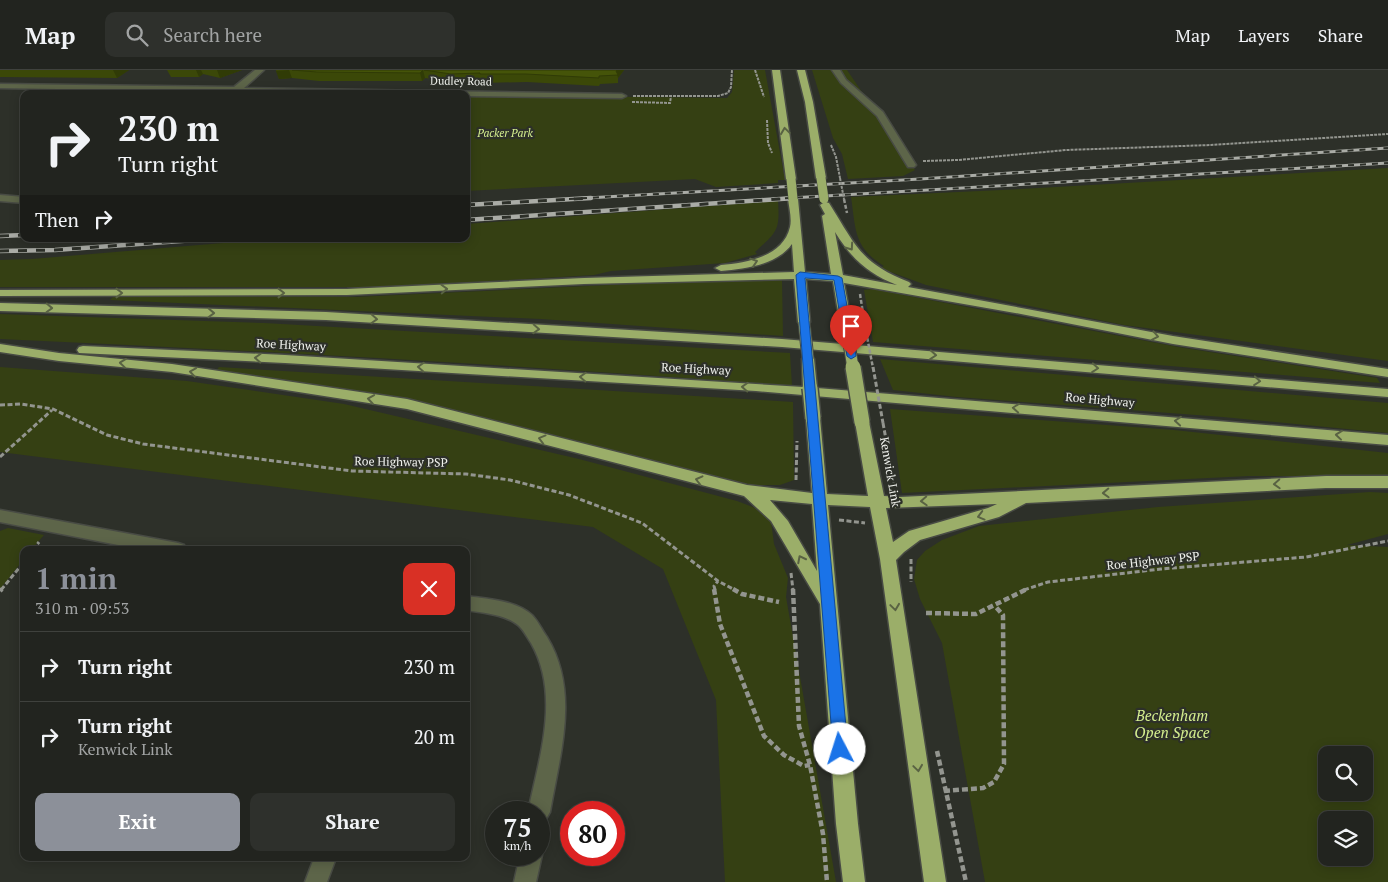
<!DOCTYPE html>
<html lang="en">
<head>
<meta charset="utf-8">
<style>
  :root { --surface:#22241f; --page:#2e302c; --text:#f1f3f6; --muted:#a2a4a4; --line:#3f413d; --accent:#8c9099 }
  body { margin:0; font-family:"PT Serif",serif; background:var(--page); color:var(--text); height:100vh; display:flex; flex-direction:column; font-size:19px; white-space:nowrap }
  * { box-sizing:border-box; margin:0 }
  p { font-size:16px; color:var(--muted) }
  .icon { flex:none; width:28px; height:28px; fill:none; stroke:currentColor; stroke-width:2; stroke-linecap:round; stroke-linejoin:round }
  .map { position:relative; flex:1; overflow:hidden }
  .drawer { position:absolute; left:20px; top:476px; width:450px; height:315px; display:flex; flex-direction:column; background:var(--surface); border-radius:10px; box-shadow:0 2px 12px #0003,0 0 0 1px var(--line) }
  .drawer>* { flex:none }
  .guide { position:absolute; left:20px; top:20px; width:450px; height:152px; border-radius:10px; box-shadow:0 2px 12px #0003,0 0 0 1px var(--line); background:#22241f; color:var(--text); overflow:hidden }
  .controls { position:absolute; left:1318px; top:676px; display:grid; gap:10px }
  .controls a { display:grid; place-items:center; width:55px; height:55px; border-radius:10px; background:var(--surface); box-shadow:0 2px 12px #0003,0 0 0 1px var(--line); font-size:25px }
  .speed { position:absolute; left:485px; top:731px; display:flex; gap:10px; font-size:25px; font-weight:700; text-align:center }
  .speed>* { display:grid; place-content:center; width:65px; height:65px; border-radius:50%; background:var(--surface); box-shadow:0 2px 12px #0003,0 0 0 1px var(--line); line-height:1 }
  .speed small { font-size:12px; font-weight:400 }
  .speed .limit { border:8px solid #d22; background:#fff; color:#111 }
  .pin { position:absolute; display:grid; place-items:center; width:42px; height:42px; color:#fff; margin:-51px -21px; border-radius:50% 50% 50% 0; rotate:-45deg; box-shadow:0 0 5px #0007 }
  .pin .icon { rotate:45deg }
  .me { position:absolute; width:55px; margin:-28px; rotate:355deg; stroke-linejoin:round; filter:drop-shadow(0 0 4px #0008) }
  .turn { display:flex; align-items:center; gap:18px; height:105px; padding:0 15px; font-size:22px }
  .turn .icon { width:65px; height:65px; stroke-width:2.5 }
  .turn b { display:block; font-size:35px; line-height:42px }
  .then { display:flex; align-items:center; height:48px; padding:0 15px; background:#0003; gap:10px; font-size:19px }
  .round { display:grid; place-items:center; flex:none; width:52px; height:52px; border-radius:10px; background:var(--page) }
  .summary { display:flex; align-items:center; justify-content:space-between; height:85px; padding:0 15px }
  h1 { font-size:30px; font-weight:700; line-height:38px; color:var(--accent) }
  .cta { display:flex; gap:10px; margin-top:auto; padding:10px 15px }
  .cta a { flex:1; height:58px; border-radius:10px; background:var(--accent); color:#fff; font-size:20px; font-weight:700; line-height:58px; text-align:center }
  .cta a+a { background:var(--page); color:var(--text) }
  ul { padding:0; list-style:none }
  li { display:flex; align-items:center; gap:15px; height:70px; padding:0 15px; border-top:1px solid var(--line) }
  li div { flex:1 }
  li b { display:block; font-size:19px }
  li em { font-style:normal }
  header { display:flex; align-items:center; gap:30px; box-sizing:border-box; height:70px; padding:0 25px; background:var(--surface); border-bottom:1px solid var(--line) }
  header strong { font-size:24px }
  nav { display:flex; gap:28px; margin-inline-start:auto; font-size:18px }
  .search { width:350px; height:45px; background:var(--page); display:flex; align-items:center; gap:12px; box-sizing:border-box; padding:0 18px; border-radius:10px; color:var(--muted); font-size:19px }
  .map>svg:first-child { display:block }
  .green { fill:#354013; fill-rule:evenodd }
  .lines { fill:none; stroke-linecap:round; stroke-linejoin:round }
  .minor-casing { stroke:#484b44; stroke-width:3 }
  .highway-casing { stroke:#484b44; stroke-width:3 }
  .path-far3 { stroke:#93958f; stroke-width:2; stroke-dasharray:3 1; stroke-linecap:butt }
  .path-far2 { stroke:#93958f; stroke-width:2.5; stroke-dasharray:4 2; stroke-linecap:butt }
  .path-far1 { stroke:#93958f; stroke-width:3; stroke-dasharray:5 2.5; stroke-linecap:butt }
  .path { stroke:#93958f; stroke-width:4.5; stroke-dasharray:6 3; stroke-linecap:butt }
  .minor { fill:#5d6549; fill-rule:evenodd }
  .highway { fill:#9bae69; fill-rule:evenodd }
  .rail-far1-casing { stroke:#aaaca6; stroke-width:3 }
  .rail-casing { stroke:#aaaca6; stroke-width:4.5 }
  .rail-far1 { stroke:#2d3029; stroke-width:2; stroke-dasharray:6; stroke-linecap:butt }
  .rail { stroke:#2d3029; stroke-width:3; stroke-dasharray:9; stroke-linecap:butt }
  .highway-bridge-far2-casing { stroke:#484b44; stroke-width:10; stroke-linecap:butt }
  .highway-bridge-far1-casing { stroke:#484b44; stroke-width:13; stroke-linecap:butt }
  .highway-bridge-casing { stroke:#484b44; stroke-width:18; stroke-linecap:butt }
  .path-bridge-far2 { stroke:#93958f; stroke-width:2; stroke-dasharray:3 1; stroke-linecap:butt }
  .path-bridge-far1 { stroke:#93958f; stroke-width:2.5; stroke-dasharray:4 2; stroke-linecap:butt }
  .path-bridge { stroke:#93958f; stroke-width:3; stroke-dasharray:5 2.5; stroke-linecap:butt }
  .highway-bridge-far2 { stroke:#9bae69; stroke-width:9 }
  .highway-bridge-far1 { stroke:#9bae69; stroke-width:11 }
  .highway-bridge { stroke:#9bae69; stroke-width:15 }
  .wall { fill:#3b4808 }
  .shaded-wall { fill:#303b06 }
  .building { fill:#455409; stroke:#303b06 }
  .oneway { stroke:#596243 }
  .route { fill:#1a73e8; stroke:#114b97 }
  .labels { text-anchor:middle; stroke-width:4.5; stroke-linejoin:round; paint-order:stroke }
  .far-street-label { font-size:11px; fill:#eff1ec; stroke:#2d3029 }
  .far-park-label { font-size:11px; font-style:italic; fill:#d4ee8e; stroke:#2d3029 }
  .street-label { font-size:12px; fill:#eff1ec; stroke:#2d3029 }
  .near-park-label { font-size:15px; font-style:italic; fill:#d4ee8e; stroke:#2d3029 }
</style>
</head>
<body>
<header>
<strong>Map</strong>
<div class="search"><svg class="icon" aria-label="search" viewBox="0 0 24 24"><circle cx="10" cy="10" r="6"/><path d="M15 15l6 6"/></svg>Search here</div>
<nav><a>Map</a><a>Layers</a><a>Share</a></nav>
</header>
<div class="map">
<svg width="1388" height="812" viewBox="0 0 1388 812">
  <rect width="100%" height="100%" fill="#2d3029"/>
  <path class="green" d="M734,0H765L785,110H778V113L716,117L695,109L466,121V25L727,28L732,22Z
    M812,0H847L915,100L903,106L848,109L842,84L833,68Z
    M1388,98V291L1124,255L926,215L880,198L884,196C853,177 856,159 851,127L1021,119Z
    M778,131C780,161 777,162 755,182L757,184L725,193L611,201L594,205L384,217H0V190L32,189L270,169H466V154Z
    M761,208L782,210L783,266L541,249L110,230L114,226L355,227Z
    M872,219L1178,277L1377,308L1380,313L873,272L864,220Z
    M0,244L264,253L790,283L792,316C528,295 264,281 0,269Z
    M880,289L1388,333V363L1223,347L957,327L893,320Z
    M0,297L187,311L344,334L579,389L737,431L758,439L771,451L774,474L788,508L786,527L836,812H725L716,630L663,499L593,457L0,382Z
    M219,297L793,332L794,410L780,415H754L689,403L548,365L216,301Z
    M890,339L1174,360L1388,383V406H1249L902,423Z
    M1370,422L1388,423V464L1347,475L1388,477V812H985L942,573L920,529L914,509L917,490L925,481L942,470L979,456L1158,437ZM1326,685H1364V722H1326ZM1326,750H1364V788H1326Z
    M8,458L44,465L31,480H24V489L0,519V461Z"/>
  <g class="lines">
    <g class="minor-casing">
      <path id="minor" d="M255,0H264L244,18L622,24L626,26L622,28L466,26V24H334L0,18V14L234,17Z
        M832,0H840L846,10L883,42L916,95L914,97H908L877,46L841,13Z
        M0,125L24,127V133L0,131Z
        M0,440L178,473L184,475L186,480H144L0,452Z
        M466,526C487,529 515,530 532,545C538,551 542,560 547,567C580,621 560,684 550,742L546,749L539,753V742H528C539,688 561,625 531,573C527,567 523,559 518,555C504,544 483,543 466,540Z
        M539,777L542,785L536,812H514L520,785H539Z
        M314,788H336L327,812H305Z"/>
    </g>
    <g class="highway-casing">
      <path id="highway" d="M772,0H780L796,109L791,112L786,109Z
        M797,0H805L813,32L826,108L821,111L816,108L805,32Z
        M793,126L798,129L805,202L831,204L822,146L825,144L820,135L825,132L829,133C855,174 860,193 909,212L911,214L908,217L1173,266L1388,299V307L1173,274L1021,244L844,213L852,255L846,259L840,255L833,211L806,209L810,252L804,256L798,252L794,209L584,214L347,225L0,226V220L347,219L584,208L794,202L792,174C777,195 745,199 721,201L715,198L721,195C746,193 783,187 790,157C792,149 789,137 788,129ZM835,162C851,188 868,204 897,215L843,205Z
        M0,233L326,242L782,269L1388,319V327L782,277L326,250L0,241Z
        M0,274L59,283L172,294L407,329L747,415L812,423L806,348L808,345H818L820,348L827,424L868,426L855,352L857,349H867L869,352L884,426L900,427L1326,406H1388V418H1326L1026,433L999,447L920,470L904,482L896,490L946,812H924L880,489L870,437L828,435L858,754L865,812H843L836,754L820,534L771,451L744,426L407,339L172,302L59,291L0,282ZM770,430L812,434L817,501L788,451ZM997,434L988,438L909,461L893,472L886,438Z
        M83,276L285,285L803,317L802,289L808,285L814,289L817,318L1388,365V375L756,321L285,293L79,283L77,280L79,277Z"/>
    </g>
    <path class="path-far3" d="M755,0L764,27
      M633,26H718L728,23L731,17L732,0
      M632,32L670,33L671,26
      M767,50L768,73L772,83
      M831,75L836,87L840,108
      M923,91L958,90L1066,80L1211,75L1388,64"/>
    <path class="path-far2" d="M844,129L847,143
      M860,224L865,256"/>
    <path class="path-far1" d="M0,335L21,334L53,339L107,365L143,374L352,401L466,404L510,410L569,425L642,453L718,511L735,520
      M883,353L895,419
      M0,387L52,340
      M796,410L797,371
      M839,450L865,453
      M33,480L39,472
      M911,489V512
      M791,503L793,520
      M1,520L24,492
      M715,520L714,516L718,511
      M1024,520L1048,512L1161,499L1306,487L1388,471"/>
    <path class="path" d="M714,519L720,554L764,666L784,685L804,696L810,695
      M733,519L742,524L779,532
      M793,519L799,656L810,695L823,764L827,812
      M0,521L2,519
      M926,543L976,544L1027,519
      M937,681L966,812
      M944,721L983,718L994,712L1004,694L1003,545L995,536"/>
    <use href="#minor" class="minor"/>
    <use href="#highway" class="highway"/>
    <g class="rail-far1-casing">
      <path id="rail-far1" d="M569,129L920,109L1388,78
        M773,129L1388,93"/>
    </g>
    <g class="rail-casing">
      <path id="rail" d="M466,135L591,128
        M466,150L795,128
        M0,166L24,165
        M0,181L55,180L209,169"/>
    </g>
    <use href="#rail-far1" class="rail-far1"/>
    <use href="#rail" class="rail"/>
    <g class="highway-bridge-far2-casing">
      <path id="highway-bridge-far2" d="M821,108L824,129
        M791,109L793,129"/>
    </g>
    <g class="highway-bridge-far1-casing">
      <path id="highway-bridge-far1" d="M804,252L808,289
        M846,255L853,298"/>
    </g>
    <g class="highway-bridge-casing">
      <path id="highway-bridge" d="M853,297L862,352
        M810,318L813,348"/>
    </g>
    <path class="path-bridge-far2" d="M840,108L844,129"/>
    <path class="path-bridge-far1" d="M865,256L873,298"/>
    <path class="path-bridge" d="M873,297L883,353"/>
    <use href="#highway-bridge-far2" class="highway-bridge-far2"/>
    <use href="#highway-bridge-far1" class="highway-bridge-far1"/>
    <use href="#highway-bridge" class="highway-bridge"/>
  </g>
  <path class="wall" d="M0,0H129L117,8L0,7Z
    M167,0H242L220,8L203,4L199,7H171Z
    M276,0H624L618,8V13L600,14L599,16L527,12L481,13V11L453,12L425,8L422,11H319L292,8L279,9Z"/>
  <path class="shaded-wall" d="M113,0H129L117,8Z
    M196,0H201L203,4L199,7Z
    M217,0H242L220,8Z
    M289,0L292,8L279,9L276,1Z
    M423,0L425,8L422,11L420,3Z
    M617,0H624L618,8L616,1Z"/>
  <path class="building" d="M292,0H423L420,3L317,2Z
    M424,0H617L616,1L618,5L599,6V8L526,4H480V3L451,4Z"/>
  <defs><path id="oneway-chevron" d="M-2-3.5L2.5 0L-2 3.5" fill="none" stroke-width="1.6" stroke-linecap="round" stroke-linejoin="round" transform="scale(1.25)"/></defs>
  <g class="oneway">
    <use href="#oneway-chevron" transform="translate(785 61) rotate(-98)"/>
    <use href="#oneway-chevron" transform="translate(850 177) rotate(55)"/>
    <use href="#oneway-chevron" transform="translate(754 192) rotate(-18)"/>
    <use href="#oneway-chevron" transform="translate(444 219) rotate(-2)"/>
    <use href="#oneway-chevron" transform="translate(119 223)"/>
    <use href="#oneway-chevron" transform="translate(281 223)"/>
    <use href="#oneway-chevron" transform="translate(49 238) rotate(2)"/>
    <use href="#oneway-chevron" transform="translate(211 243) rotate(2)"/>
    <use href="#oneway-chevron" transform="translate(374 249) rotate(3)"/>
    <use href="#oneway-chevron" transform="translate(536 259) rotate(3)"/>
    <use href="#oneway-chevron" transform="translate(1155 266) rotate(11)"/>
    <use href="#oneway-chevron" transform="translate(933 285) rotate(4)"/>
    <use href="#oneway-chevron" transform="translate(258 288) rotate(-177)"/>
    <use href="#oneway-chevron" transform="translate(123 293) rotate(-174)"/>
    <use href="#oneway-chevron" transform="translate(421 297) rotate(-177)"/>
    <use href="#oneway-chevron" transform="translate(1095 298) rotate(5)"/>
    <use href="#oneway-chevron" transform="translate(193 302) rotate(-171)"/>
    <use href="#oneway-chevron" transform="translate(583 307) rotate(-177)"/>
    <use href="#oneway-chevron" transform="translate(1257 311) rotate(5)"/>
    <use href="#oneway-chevron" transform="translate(745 317) rotate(-177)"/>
    <use href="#oneway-chevron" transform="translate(371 329) rotate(-171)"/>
    <use href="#oneway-chevron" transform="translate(1016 338) rotate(-175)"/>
    <use href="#oneway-chevron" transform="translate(1178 351) rotate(-175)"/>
    <use href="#oneway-chevron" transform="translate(1339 365) rotate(-174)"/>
    <use href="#oneway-chevron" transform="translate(542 369) rotate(-165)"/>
    <use href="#oneway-chevron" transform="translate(699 410) rotate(-166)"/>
    <use href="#oneway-chevron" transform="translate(1277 414) rotate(177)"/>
    <use href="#oneway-chevron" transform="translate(1106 423) rotate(178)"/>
    <use href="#oneway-chevron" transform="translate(924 431) rotate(177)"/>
    <use href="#oneway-chevron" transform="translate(981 446) rotate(165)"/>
    <use href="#oneway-chevron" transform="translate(801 489) rotate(-117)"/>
    <use href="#oneway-chevron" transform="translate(895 537) rotate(82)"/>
    <use href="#oneway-chevron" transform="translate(918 698) rotate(82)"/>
  </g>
  <path class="route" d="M800,202L838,206L842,208L856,286L851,289L847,286L834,210L805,208L848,679L846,684L840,686L835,684L833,679L796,205Z"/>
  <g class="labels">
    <g class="far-street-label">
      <text transform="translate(461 11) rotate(1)" y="4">Dudley Road</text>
    </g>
    <g class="far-park-label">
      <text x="505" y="67">Packer Park</text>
    </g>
    <g class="street-label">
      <text transform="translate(291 275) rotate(3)" y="4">Roe Highway</text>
      <text transform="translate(696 299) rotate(3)" y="4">Roe Highway</text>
      <text transform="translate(1100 330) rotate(5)" y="4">Roe Highway</text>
      <text transform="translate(401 392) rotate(1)" y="4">Roe Highway PSP</text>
      <text transform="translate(890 402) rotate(80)" y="4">Kenwick Link</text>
      <text transform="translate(1153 491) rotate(-6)" y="4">Roe Highway PSP</text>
    </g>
    <g class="near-park-label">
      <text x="1172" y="651">Beckenham<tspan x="1172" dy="17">Open Space</tspan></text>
    </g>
  </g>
</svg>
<div class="controls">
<a><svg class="icon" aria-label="search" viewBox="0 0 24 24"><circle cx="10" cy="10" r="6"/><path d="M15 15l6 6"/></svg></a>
<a><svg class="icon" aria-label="layers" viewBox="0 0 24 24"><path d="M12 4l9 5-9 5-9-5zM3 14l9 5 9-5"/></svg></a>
</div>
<div class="speed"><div>75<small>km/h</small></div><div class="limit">80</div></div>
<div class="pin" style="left:851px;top:286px;background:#d93025"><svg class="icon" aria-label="arrive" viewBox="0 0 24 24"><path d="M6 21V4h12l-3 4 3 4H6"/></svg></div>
<svg class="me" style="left:840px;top:679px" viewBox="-20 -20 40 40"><circle r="19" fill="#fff"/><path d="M0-13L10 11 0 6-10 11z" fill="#1a73e8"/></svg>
<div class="guide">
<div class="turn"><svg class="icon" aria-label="right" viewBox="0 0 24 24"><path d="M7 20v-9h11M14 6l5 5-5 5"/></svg><div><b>230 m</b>Turn right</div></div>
<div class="then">Then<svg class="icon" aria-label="right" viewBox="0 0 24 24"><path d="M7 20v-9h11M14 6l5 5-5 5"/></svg></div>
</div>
<section class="drawer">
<div class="summary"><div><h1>1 min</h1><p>310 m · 09:53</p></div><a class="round" style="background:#d93025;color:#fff"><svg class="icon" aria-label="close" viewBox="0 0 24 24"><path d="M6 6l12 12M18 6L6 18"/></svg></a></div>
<ul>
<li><svg class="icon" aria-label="right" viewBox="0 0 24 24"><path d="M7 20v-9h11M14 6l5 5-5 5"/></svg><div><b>Turn right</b></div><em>230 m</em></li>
<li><svg class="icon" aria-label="right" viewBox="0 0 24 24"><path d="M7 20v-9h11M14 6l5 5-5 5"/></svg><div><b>Turn right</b><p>Kenwick Link</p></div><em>20 m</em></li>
</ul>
<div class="cta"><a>Exit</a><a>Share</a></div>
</section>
</div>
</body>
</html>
